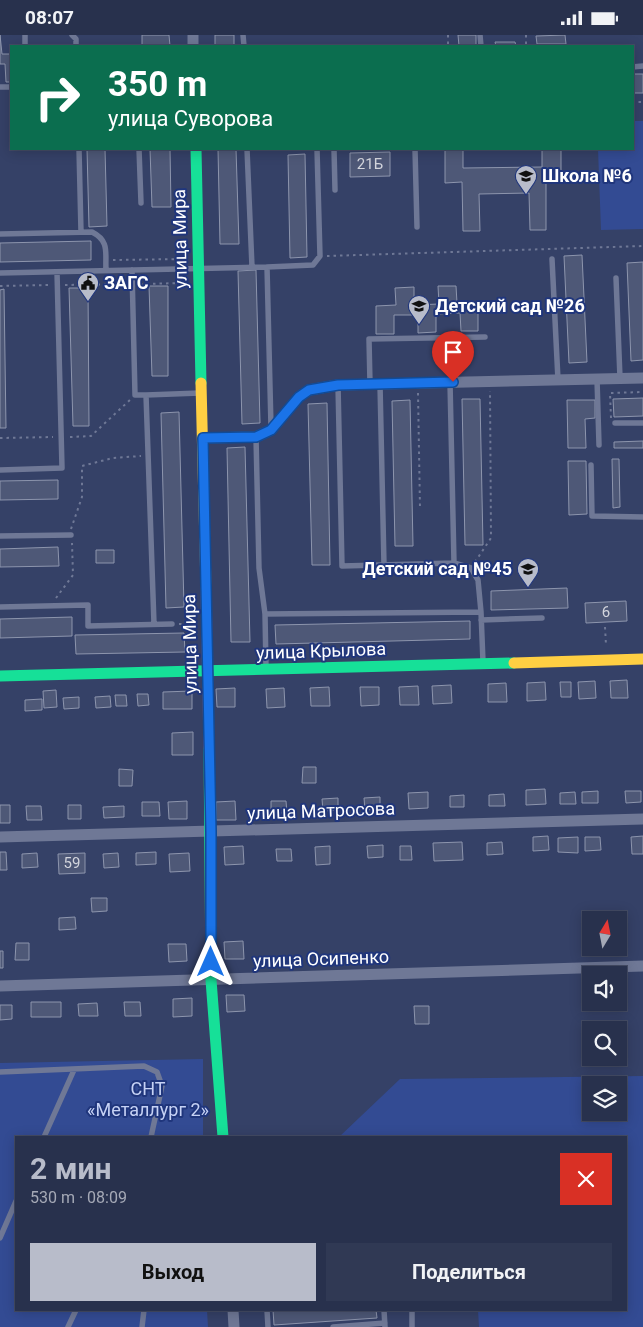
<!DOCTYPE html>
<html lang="ru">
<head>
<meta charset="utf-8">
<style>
  :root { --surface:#28314d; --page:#303954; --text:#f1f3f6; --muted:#a5a9b6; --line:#444c65; --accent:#b8bcca }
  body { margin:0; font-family:Roboto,sans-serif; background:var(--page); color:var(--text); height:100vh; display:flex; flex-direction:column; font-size:19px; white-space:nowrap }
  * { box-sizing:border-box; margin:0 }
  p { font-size:16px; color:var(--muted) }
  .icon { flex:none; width:28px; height:28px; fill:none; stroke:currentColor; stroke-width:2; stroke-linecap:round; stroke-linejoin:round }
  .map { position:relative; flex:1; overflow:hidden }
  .details { position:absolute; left:15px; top:1101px; width:612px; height:175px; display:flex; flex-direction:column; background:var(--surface); border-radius:0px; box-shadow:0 2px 12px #0003,0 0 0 1px var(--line) }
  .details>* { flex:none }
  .top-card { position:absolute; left:10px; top:10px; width:624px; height:105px; border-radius:0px; box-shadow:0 2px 12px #0003,0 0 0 1px var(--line); background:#0b6e4f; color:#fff; overflow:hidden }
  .needle { width:32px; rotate:10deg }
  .fabs { position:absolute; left:582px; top:876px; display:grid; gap:10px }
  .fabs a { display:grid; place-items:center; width:45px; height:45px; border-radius:0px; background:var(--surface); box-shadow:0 2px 12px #0003,0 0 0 1px var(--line); font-size:25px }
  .pin { position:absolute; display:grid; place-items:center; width:42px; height:42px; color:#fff; margin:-51px -21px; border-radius:50% 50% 50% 0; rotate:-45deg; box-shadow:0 0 5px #0007 }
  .pin .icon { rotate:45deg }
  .me { position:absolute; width:55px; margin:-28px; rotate:0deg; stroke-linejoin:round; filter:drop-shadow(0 0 4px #0008) }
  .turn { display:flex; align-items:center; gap:18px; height:105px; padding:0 15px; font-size:22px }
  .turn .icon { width:65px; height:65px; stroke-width:2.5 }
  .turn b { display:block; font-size:35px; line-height:42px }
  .round { display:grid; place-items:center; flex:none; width:52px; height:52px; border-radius:0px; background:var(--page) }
  .summary { display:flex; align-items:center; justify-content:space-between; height:85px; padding:0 15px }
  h1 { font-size:30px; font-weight:700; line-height:38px; color:var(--accent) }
  .primary-button { display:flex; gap:10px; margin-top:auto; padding:10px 15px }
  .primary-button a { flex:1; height:58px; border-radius:0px; background:var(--accent); color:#111; font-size:20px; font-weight:700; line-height:58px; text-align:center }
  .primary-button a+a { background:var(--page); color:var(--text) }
  .status { display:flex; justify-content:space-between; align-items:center; height:35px; padding:0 25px; background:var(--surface); direction:ltr }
  .status svg { height:14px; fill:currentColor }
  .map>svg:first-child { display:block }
  .green { fill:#334b93; fill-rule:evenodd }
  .building { fill:#4e5877; stroke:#8d95ad }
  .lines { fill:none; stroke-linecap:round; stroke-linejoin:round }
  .path { stroke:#6f7896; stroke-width:2; stroke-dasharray:2.5 4; stroke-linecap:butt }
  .lane { stroke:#6f7896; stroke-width:5.5 }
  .street { stroke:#6f7896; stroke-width:11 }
  .fast { stroke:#16e098; stroke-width:11 }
  .slow { stroke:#ffcf43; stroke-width:11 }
  .jam { stroke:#f24e42; stroke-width:11 }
  .route-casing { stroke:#114b97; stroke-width:12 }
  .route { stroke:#1a73e8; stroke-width:9 }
  .labels { text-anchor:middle; stroke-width:4; stroke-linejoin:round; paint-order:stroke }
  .number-label { font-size:15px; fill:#d3d5dd }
  .poi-label { font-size:18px; font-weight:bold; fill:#fff; stroke:#20367c; text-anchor:start }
  .street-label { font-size:18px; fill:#fff; stroke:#20367c }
  .park-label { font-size:18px; fill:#c6d2f5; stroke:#20367c }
</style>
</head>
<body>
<div class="status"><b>08:07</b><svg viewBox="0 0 49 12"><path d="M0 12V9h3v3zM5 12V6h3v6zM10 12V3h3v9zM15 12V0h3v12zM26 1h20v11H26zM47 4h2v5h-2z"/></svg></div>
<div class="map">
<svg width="643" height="1292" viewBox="0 0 643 1292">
  <rect width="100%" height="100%" fill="#354167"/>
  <path class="green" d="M633,86H643V194L601,195L598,114H632Z
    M203,1024V1102H16V1275H207L208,1292H0V1028Z
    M643,1041V1292H479L478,1275H626V1102H339L400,1044ZM591,1050H619V1078H591Z"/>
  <path class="building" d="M0,0L2,19H11V47H6L5,29H0Z
    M142,0H169L170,11H142Z
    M215,0H234V11H215Z
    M458,0H476V11H459Z
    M565,0L566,9H537L536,1Z
    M495,7H515L516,11H496Z
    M632,39H643V58H632Z
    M87,114H105L107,191L89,192Z
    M150,114H170L171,172H152Z
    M218,114H236L239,209H220Z
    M445,114H463V133L542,132V114H561V146H546V195H530L529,158L479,159L480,196H463L462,147L445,148Z
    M390,117V141L350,142V118Z
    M305,119L307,222L290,223L288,120Z
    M91,206V225L0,227V208Z
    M582,220L587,327L569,328L564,221Z
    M643,227V325L631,326L627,228Z
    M256,235L260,388L242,389L238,236Z
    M149,251H168V341H152Z
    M438,251H456L457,268H478V296H461L460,278L436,279V297L418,298V280H394V299H376V271L396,270L395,253L414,252V270L439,269Z
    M69,253H88L89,391H73Z
    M4,254L6,393H0V255Z
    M643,363V381L614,382L613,364Z
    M462,364H480L483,510H465Z
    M410,365L413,511H395L392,366Z
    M567,365H595V383L585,384L586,413H568Z
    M327,368L330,530H312L308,369Z
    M179,377L184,572L166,573L161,378Z
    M643,406V413H614V407Z
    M245,412L250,607H231L227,413Z
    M612,424H619L620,472L613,473Z
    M568,426H586L587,479L569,480Z
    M58,445V464L0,465V446Z
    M58,512L59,531L0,532V514Z
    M96,515H114V528H96Z
    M567,553L568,573L491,575V556Z
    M626,566L627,586L586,588L585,568Z
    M72,582V601L0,603V584Z
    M470,586V604L276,609L275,590Z
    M184,598L185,617L76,619L75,600Z
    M627,645L628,663H611L610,646Z
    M595,646L596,663L579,664L578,647Z
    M545,647L546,665L527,666V648Z
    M560,647H571V662H561Z
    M506,648L507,667H488V649Z
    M451,650L452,668L433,669L432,651Z
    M418,651L419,670H400L399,652Z
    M329,652L330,671H311L310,653Z
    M360,652H379V670L361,671Z
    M235,653V672H217L216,654Z
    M284,653L285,672L267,673L266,654Z
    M56,655L57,672L44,673L43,656Z
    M192,656V674H163V657Z
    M137,659H148L149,670L138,671Z
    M115,660H126L127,671H116Z
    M110,661L111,672L96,673L95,662Z
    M79,662V673L64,674L63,663Z
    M42,664V675L25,676V665Z
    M193,697V720H172V698Z
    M303,732H316V748H302Z
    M119,734L133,735L132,751H119Z
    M545,754L546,769L526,770V755Z
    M598,756V768H582V757Z
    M625,756H641V767L626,768Z
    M428,757V773L409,774L408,758Z
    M575,757L576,769H560V758Z
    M504,759L505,771H489V760Z
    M464,760V772H450V761Z
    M380,762V774L365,775L364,763Z
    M338,763V775L323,776L322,764Z
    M187,766V784H169L168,767Z
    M235,766L236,785H216V767Z
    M271,766H286L287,778H271Z
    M142,767H159L160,781H142Z
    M0,770H10V788H0Z
    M68,770H81V784H68Z
    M26,771H41L42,785H27Z
    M124,771V782L104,783L103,772Z
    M548,801L549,815L533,816V802Z
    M643,801V819H632L631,802Z
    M578,802V818L558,817V803Z
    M585,802H600L601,815L585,816Z
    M462,807L463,825L434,826L433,808Z
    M502,807L503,819L487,820V808Z
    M383,810V822L368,823L367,811Z
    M243,811L244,829L225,830L224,812Z
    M330,811V829L316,830L315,812Z
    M400,811H411L412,825H400Z
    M276,814H291L292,826H277Z
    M0,817H6L7,835H0Z
    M156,817V829L136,830V818Z
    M37,818L38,832L22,833V819Z
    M85,818V838L59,839L58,819Z
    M118,818L119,832L104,833L103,819Z
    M189,818L190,836L170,837L169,819Z
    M91,863H107V876L92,877Z
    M75,882L76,894L59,895V883Z
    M243,906L244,924H225L224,907Z
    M16,908H29V925H15Z
    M168,909H186L187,926L169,927Z
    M0,916H3V933H0Z
    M226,960H244L245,976L227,977Z
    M192,963V981L173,982V964Z
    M31,967H61V982H31Z
    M124,967H140L141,981H125Z
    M97,968L98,981H79L78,969Z
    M0,970H12V984L0,985Z
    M414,971H429V989H415Z
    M273,1275H376L377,1283L274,1290Z"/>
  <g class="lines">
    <path class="path" d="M448,0V11
      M526,0V11
      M632,67H643
      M327,221L643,211
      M113,225L185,224
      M140,249L183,248
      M65,250L125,249
      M0,251L50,250
      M418,358L420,473
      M611,383L610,358L643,357
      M70,402L91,401L131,364
      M0,403L53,402
      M71,494L82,462V431L113,423L141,421
      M475,527L491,503L490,356
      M56,563L73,540L72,508
      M179,589H192
      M605,592L606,610"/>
    <path class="lane" d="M25,0V11
      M72,0L76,4V11
      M243,0L244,11
      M480,0L481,11
      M632,32L643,31
      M0,52H11
      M79,114L81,197
      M139,114L141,168
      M247,114L252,232
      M334,114L335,155
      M415,114L417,192
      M0,199L92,197C110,206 105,218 106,235
      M552,224L558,345
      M267,232L313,230L320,221L317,114
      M132,235L135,360H146
      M0,238L267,232L271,392
      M616,243L620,343
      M597,344L599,410
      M450,347L454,528
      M370,349L369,304L485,302
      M380,349L384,530
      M338,350L342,531L454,528L471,533L478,545L481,577
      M615,388H643
      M256,402L259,533L265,579L266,633
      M591,430L592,481L643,482
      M0,435L62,433L57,237
      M0,501L71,500
      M0,572L88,570V591L172,589
      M265,579L481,577L483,627
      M481,585L542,583
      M154,589L146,360L200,358
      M0,1037L144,1031L157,1037L162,1051L151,1102
      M44,1102L74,1035
      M0,1203L16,1166
      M267,1275L268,1292
      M384,1275L385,1292
      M412,1275V1292
      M68,1292L76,1275
      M142,1292L144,1275
      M333,1292L385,1288"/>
    <path class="street" d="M193,0V11
      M203,403L256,402L271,395L299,362L309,355L338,350L643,343
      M0,802L643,784
      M0,951L643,931
      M233,1275L234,1292"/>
    <path class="fast" d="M196,114L201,348
      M0,641L514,628
      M209,713L211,945L223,1102"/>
    <path class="slow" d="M201,348L206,553
      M514,628L643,624"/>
    <path class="jam" d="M206,553L209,713"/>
  </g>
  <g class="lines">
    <g class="route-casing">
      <path id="route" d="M211,927V797L203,403L256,402L271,395L299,362L309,355L338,350L453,347"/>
    </g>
    <use href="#route" class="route"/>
  </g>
  <defs>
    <g id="school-pin" transform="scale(1.125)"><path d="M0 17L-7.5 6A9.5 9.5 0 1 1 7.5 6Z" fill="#b8bcca" stroke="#20367c"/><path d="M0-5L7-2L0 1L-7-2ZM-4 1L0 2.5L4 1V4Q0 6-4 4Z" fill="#111"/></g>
    <g id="civic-pin" transform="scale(1.125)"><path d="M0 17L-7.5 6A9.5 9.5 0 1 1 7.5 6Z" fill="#b8bcca" stroke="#20367c"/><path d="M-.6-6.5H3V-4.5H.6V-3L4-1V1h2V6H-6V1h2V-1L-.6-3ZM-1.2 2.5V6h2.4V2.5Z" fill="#111"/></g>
  </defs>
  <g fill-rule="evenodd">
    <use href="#school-pin" x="526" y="141"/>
    <use href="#civic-pin" x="88" y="248"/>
    <use href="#school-pin" x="419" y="271"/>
    <use href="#school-pin" x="528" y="534"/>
  </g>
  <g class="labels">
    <g class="number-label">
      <text x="370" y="134">21Б</text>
      <text x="606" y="582">6</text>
      <text x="72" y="833">59</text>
    </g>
    <g class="poi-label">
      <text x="542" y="147">Школа №6</text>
      <text x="104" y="254">ЗАГС</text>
      <text x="435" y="277">Детский сад №26</text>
      <text x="512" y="540" text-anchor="end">Детский сад №45</text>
    </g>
    <g class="street-label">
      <text transform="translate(180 204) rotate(-91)" y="6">улица Мира</text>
      <text transform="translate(190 609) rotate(-91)" y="6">улица Мира</text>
      <text transform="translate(321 616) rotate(-2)" y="6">улица Крылова</text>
      <text transform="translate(321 776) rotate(-2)" y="6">улица Матросова</text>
      <text transform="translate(321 924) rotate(-2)" y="6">улица Осипенко</text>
    </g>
    <g class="park-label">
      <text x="148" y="1060">СНТ<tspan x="148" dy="21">«Металлург 2»</tspan></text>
    </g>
  </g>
</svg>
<div class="fabs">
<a><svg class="needle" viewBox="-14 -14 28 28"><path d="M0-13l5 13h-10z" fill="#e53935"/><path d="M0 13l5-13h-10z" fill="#a5a9b6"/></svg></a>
<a><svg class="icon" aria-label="sound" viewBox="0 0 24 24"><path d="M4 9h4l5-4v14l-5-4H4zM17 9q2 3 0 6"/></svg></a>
<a><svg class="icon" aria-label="search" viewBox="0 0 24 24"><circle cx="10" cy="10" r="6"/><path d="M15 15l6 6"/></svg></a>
<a><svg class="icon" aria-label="layers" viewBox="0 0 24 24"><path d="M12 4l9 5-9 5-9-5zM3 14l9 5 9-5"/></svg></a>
</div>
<div class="pin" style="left:453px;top:347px;background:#d93025"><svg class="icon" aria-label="arrive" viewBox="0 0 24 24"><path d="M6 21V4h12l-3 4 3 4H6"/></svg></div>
<svg class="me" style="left:211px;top:927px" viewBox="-20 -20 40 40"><path d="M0-17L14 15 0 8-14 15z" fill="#1a73e8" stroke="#fff" stroke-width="4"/></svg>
<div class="top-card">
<div class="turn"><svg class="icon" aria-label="right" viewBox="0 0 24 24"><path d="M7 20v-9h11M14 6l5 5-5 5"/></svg><div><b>350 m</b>улица Суворова</div></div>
</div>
<section class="details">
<div class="summary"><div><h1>2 мин</h1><p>530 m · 08:09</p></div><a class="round" style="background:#d93025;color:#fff"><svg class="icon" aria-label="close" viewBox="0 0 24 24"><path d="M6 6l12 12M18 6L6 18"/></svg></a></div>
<div class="primary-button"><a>Выход</a><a>Поделиться</a></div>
</section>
</div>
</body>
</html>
